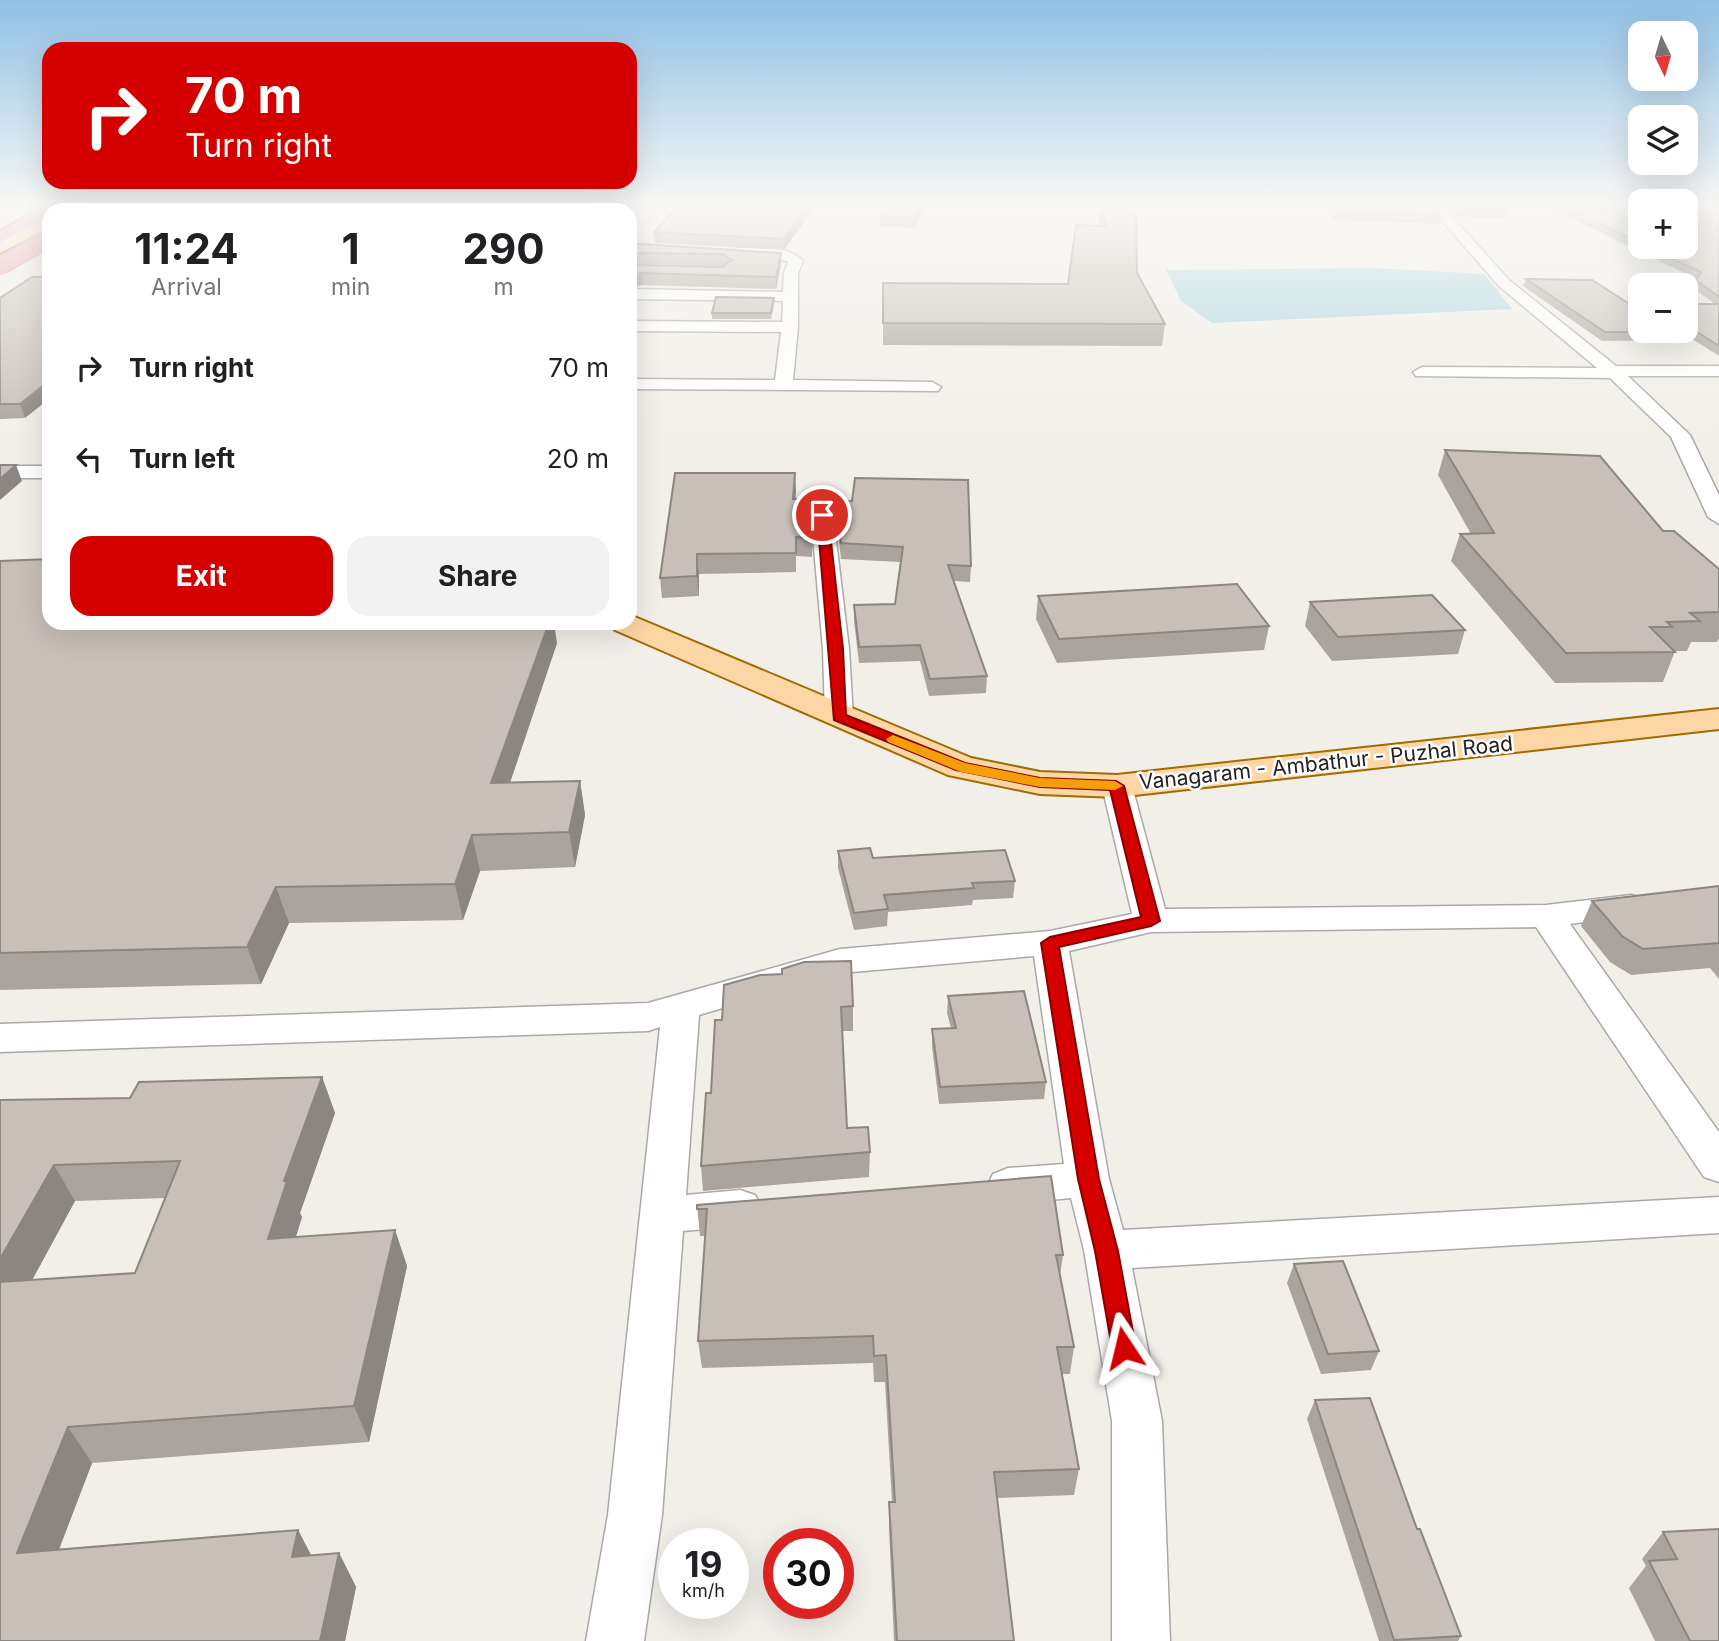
<!DOCTYPE html>
<html lang="en">
<head>
<meta charset="utf-8">
<style>
  :root { --surface:#fff; --page:#f2f2f2; --text:#202124; --muted:#757577; --accent:#d40000 }
  body { margin:0; font-family:Inter,sans-serif; background:var(--page); color:var(--text); height:100vh; display:flex; flex-direction:column; font-size:26px; white-space:nowrap }
  * { box-sizing:border-box; margin:0 }
  p { font-size:23px; color:var(--muted) }
  .icon { flex:none; width:38px; height:38px; fill:none; stroke:currentColor; stroke-width:2; stroke-linecap:round; stroke-linejoin:round }
  .map { position:relative; flex:1; overflow:hidden }
  .drawer { position:absolute; left:42px; top:203px; width:595px; height:427px; display:flex; flex-direction:column; background:var(--surface); border-radius:21px; box-shadow:0 7px 28px #0002 }
  .drawer>* { flex:none }
  .guide { position:absolute; left:42px; top:42px; width:595px; height:147px; border-radius:21px; box-shadow:0 7px 28px #0002; background:#d40000; color:#fff; overflow:hidden }
  .needle { width:46px; rotate:175deg }
  .buttons { position:absolute; left:1628px; top:21px; display:grid; gap:14px }
  .buttons a { display:grid; place-items:center; width:70px; height:70px; border-radius:14px; background:var(--surface); box-shadow:0 7px 28px #0002; font-size:35px }
  .speed { position:absolute; left:658px; top:1528px; display:flex; gap:14px; font-size:35px; font-weight:700; text-align:center }
  .speed>* { display:grid; place-content:center; width:91px; height:91px; border-radius:50%; background:var(--surface); box-shadow:0 7px 28px #0002; line-height:1 }
  .speed small { font-size:18px; font-weight:400 }
  .speed .limit { border:10px solid #d22; background:#fff; color:#111 }
  .pin { position:absolute; display:grid; place-items:center; width:60px; height:60px; color:#fff; margin:-30px; border:4px solid #fff; border-radius:50%; box-shadow:0 2px 7px #0007 }
  .me { position:absolute; width:77px; margin:-38px; rotate:350deg; stroke-linejoin:round; filter:drop-shadow(0 0 5px #0008) }
  .turn { display:flex; align-items:center; gap:24px; height:147px; padding:0 28px; font-size:32px }
  .turn .icon { width:91px; height:91px; stroke-width:2.5 }
  .turn b { display:block; font-size:49px; line-height:60px }
  .eta { display:flex; justify-content:space-evenly; align-items:center; height:119px; text-align:center }
  .eta b { font-size:42px; font-weight:700; line-height:49px }
  .button { display:flex; gap:14px; margin-top:auto; padding:14px 28px }
  .button a { flex:1; height:80px; border-radius:21px; background:var(--accent); color:#fff; font-size:28px; font-weight:700; line-height:80px; text-align:center }
  .button a+a { background:var(--page); color:var(--text) }
  ul { padding:0; list-style:none }
  li { display:flex; align-items:center; gap:21px; height:91px; padding:0 28px }
  li div { flex:1 }
  li b { display:block; font-size:26px }
  li em { font-style:normal }
  .map>svg:first-child { display:block }
  .water { fill:#aad3df }
  .lines { fill:none; stroke-linecap:round; stroke-linejoin:round }
  .street-casing { stroke:#a9a9a9; stroke-width:3 }
  .primary-casing { stroke:#a06b00; stroke-width:4 }
  .highway-casing { stroke:#dc2a67; stroke-width:4 }
  .street { fill:#fff; fill-rule:evenodd }
  .primary { fill:#fcd6a4; fill-rule:evenodd }
  .highway { fill:#e892a2; fill-rule:evenodd }
  .highway-bridge-casing { stroke:#dc2a67; stroke-width:19; stroke-linecap:butt }
  .highway-bridge { stroke:#e892a2; stroke-width:18 }
  .wall { fill:#aba49e; fill-rule:evenodd }
  .shaded-wall { fill:#8b8681 }
  .building { fill:#c7bfb8; stroke:#8b8681; stroke-width:2 }
  .route { fill:#d40000; stroke:#8a0000; stroke-width:2 }
  .slow { fill:#f59e0b }
  .labels { text-anchor:middle; stroke-width:5; stroke-linejoin:round; paint-order:stroke }
  .street-label { font-size:21px; fill:#222; stroke:#fff }
</style>
</head>
<body>
<div class="map">
<svg width="1719" height="1641" viewBox="0 0 1719 1641">
  <rect width="100%" height="100%" fill="#f2efe9"/>
  <path class="water" d="M1372,268L1484,274L1512,309L1212,323L1181,301L1166,270Z"/>
  <g class="lines">
    <g class="street-casing">
      <path id="street" d="M581,208H595L580,210Z
        M1431,208H1444L1509,280L1616,366H1719V376H1628L1690,435L1719,495V524L1708,517L1671,437L1610,378L1416,376L1413,372L1422,367L1597,368L1499,286Z
        M737,248C758,248 787,244 803,261L798,273V327L793,380L932,382L941,387L938,391L630,389V379L775,380L781,332L630,331V321L782,322L783,301L630,299V289L783,292L784,273L788,262L776,257L732,255L730,252Z
        M0,466H49V478H0Z
        M822,508L833,515L849,649L853,717L849,723L839,725L829,723L825,717L823,649L811,515Z
        M1117,777L1128,780L1132,786L1165,909L1546,905L1631,895L1643,898L1648,906L1643,914L1570,924L1719,1132V1182L1704,1177L1536,927L1151,932L1069,951L1109,1179L1123,1230L1719,1197V1233L1132,1268L1162,1421L1170,1641H1112V1421L1084,1250L1071,1198L1008,1204L993,1198L987,1186L993,1174L1008,1168L1064,1164L1034,956L841,973L699,1015L686,1195L740,1190L755,1195L762,1208L755,1221L740,1226L683,1231L662,1515L644,1641H586L608,1515L660,1027L648,1031L0,1052V1024L648,1003L840,949L1050,931L1132,914L1102,786L1106,780Z"/>
    </g>
    <g class="primary-casing">
      <path id="primary" d="M225,208H240L242,210H226Z
        M49,217V228L0,253V241Z
        M630,615L971,758L1040,772L1117,775L1719,709V729L1117,797L1040,794L948,775L615,630L611,623H630Z"/>
    </g>
    <g class="highway-casing">
      <path id="highway" d="M42,208L56,210H49V217L0,242V231Z
        M93,208H109L91,210Z"/>
    </g>
    <use href="#street" class="street"/>
    <use href="#primary" class="primary"/>
    <use href="#highway" class="highway"/>
    <g class="highway-bridge-casing">
      <path id="highway-bridge" d="M0,266L49,238"/>
    </g>
    <use href="#highway-bridge" class="highway-bridge"/>
  </g>
  <path class="wall" d="M677,208H814L784,250L655,243L654,232Z
    M926,208L914,228L880,226V217Z
    M1096,208H1133L1137,273L1165,324L1162,346L883,345V283L1068,284L1100,226Z
    M1327,208H1437L1436,213L1441,216L1439,224L1332,220Z
    M1447,208H1507L1509,210L1507,218L1456,217Z
    M1550,208H1640V247H1685L1719,208V356L1694,340L1602,341L1523,286L1526,279L1631,305L1715,304L1693,288L1697,279Z
    M630,244L781,253V264L776,289L643,285L630,265L722,267L724,266L630,265Z
    M0,298L25,418L0,419Z
    M774,298V304L771,319H712V313Z
    M1445,450L1663,531L1719,569V638L1717,642H1691L1687,651H1675L1663,682L1555,683L1451,561L1460,534H1471L1438,475Z
    M796,491L795,499L812,538V557L796,556V572L699,574V596L662,598L660,578Z
    M836,502L971,566L970,582L954,581L987,676L986,693L929,696L920,661L859,663L854,621V605L895,604L900,562L841,559L836,517Z
    M0,561L557,643L510,783L580,781L585,815L575,867L480,871L463,920L289,923L261,984L0,990Z
    M1038,596L1269,626L1264,650L1057,663L1036,619Z
    M1310,602L1465,630L1458,654L1332,661L1305,626Z
    M838,851L873,858L1015,881L1013,898L973,900L972,905L888,912L887,926L854,930L838,868Z
    M1719,886V979L1710,968L1631,975L1610,962L1581,926L1592,901Z
    M782,974L853,1006V1031H842L847,1128L870,1152L869,1177L703,1191L701,1166L722,1020Z
    M948,996L1046,1082L1044,1099L939,1104L932,1046V1029L951,1028L947,1013Z
    M322,1077L335,1113L300,1213L302,1217L295,1237L395,1230L407,1266L369,1442L92,1463L59,1549L298,1530L311,1555L339,1553L356,1587L345,1641H0V1100L130,1098ZM165,1198L135,1273L32,1280L75,1201Z
    M697,1205L1063,1255L1060,1276L1074,1347L1070,1374H1062L1079,1469L1074,1495L997,1498L1014,1641H894L889,1528V1502H892L885,1382H874L873,1363L702,1368L698,1341L706,1236H700Z
    M1294,1264L1379,1351L1371,1370L1321,1374L1287,1283Z
    M1315,1400L1417,1529L1461,1636L1458,1641H1379L1307,1419Z
    M1663,1532L1719,1641H1655L1629,1588L1646,1566L1642,1559Z"/>
  <path class="shaded-wall" d="M552,208H569L566,210H550Z
    M806,208H814L784,250L783,239Z
    M920,208H926L914,228V218Z
    M781,253V264L776,289V277Z
    M642,273L643,285L630,287V275Z
    M49,381V399L25,418L20,404Z
    M16,465L22,481L0,500V479Z
    M795,473L796,491L793,518V499Z
    M697,554L699,574V596L697,576Z
    M549,623H554L557,643L498,818L491,783Z
    M580,781L585,815L575,867L569,832Z
    M472,835L480,871L463,920L455,884Z
    M276,887L289,923L261,984L247,947Z
    M322,1077L335,1113L300,1213L302,1217L284,1276L268,1239L284,1181Z
    M54,1165L75,1201L11,1319L0,1303V1259Z
    M395,1230L407,1266L369,1442L354,1406Z
    M68,1427L92,1463L45,1586L17,1553Z
    M298,1530L316,1565L292,1557Z
    M339,1553L356,1587L345,1641H320Z"/>
  <path class="building" d="M247,208H552L550,210H245Z
    M677,208H806L783,239L654,232Z
    M886,208H920L914,218L880,217Z
    M1102,208H1133L1136,220L1137,273L1165,324L883,323V283L1068,284L1076,225L1106,226Z
    M1332,208H1437V209H1432L1441,216L1333,212Z
    M1457,208H1507L1509,210H1458Z
    M1566,208H1640V243Z
    M1685,208H1719V297L1696,280L1701,272L1647,247H1685Z
    M630,244H642L781,253L776,277L642,273L630,275V265L722,267L732,260L722,254L630,253Z
    M32,277H49V381L20,404H0V298Z
    M1526,279L1592,280L1631,305H1640V331H1685V304H1719V346L1697,332H1605Z
    M716,297L774,298L771,313H712Z
    M1445,450L1600,456L1663,531H1674L1719,569V612L1690,613L1700,621L1667,622L1672,627H1650L1675,652L1566,653L1460,534L1494,533Z
    M0,465H16L0,479Z
    M675,473H795L793,499H808L812,538L796,537V553L697,554V576L660,578Z
    M855,478L968,480L971,566L948,565L987,676L930,679L920,645L859,647L854,605L895,604L903,547L841,543L836,502L852,501Z
    M49,559V623H549L491,783L580,781L569,832L472,835L455,884L276,887L247,947L0,953V561Z
    M1237,584L1269,626L1059,639L1038,596Z
    M1432,595L1465,630L1338,637L1310,602Z
    M870,848L873,858L1005,850L1015,881L972,883L974,888L884,895L888,909L854,913L838,851Z
    M1719,886V943L1643,949L1622,936L1592,901Z
    M851,961L853,1006L841,1007L847,1128L868,1127L870,1152L701,1166L706,1093H711L715,1020H722L724,985L760,975L782,974V969L804,962Z
    M1024,991L1046,1082L940,1087L932,1029L956,1028L948,996Z
    M322,1077L284,1181H287L268,1239L395,1230L354,1406L68,1427L17,1553L298,1530L292,1557L339,1553L320,1641H0V1282L135,1273L180,1161L54,1165L0,1259V1100L130,1098L139,1082Z
    M1051,1176L1063,1255H1056L1074,1347H1057L1079,1469L994,1472L1014,1641H897L889,1502H895L886,1355L874,1356L873,1336L698,1341L707,1209H697V1205Z
    M1343,1261L1379,1351L1328,1354L1294,1264Z
    M1370,1398L1417,1529H1420L1461,1636L1394,1640L1315,1400Z
    M1719,1529V1641H1690L1649,1561L1677,1559L1663,1532Z"/>
  <linearGradient id="sky" x2="0" y2="1"><stop stop-color="#8fc0e4"/><stop offset="0.47" stop-color="#f9f8f5"/><stop offset="1" stop-color="#f9f8f5" stop-opacity="0"/></linearGradient>
  <rect width="1719" height="438" fill="url(#sky)"/>
  <path class="route" d="M822,512L828,515L843,649L846,715L965,763L1040,778L1116,781L1124,786L1160,921L1151,926L1059,947L1099,1179L1118,1251L1136,1348L1132,1356L1124,1359L1115,1356L1112,1348L1095,1251L1078,1179L1041,943L1050,937L1141,917L1110,790L1040,787L956,770L834,720L817,515Z"/>
  <path class="slow" d="M893,735L965,763L1040,778L1115,781L1123,786L1115,790L1040,787L961,772L888,742L886,739Z"/>
  <g class="labels">
    <g class="street-label">
      <text transform="translate(1326 763) rotate(-6)" y="7">Vanagaram - Ambathur - Puzhal Road</text>
    </g>
  </g>
</svg>
<div class="buttons">
<a><svg class="needle" viewBox="-14 -14 28 28"><path d="M0-13l5 13h-10z" fill="#e53935"/><path d="M0 13l5-13h-10z" fill="#757577"/></svg></a>
<a><svg class="icon" aria-label="layers" viewBox="0 0 24 24"><path d="M12 4l9 5-9 5-9-5zM3 14l9 5 9-5"/></svg></a>
<a>+</a>
<a>−</a>
</div>
<div class="speed"><div>19<small>km/h</small></div><div class="limit">30</div></div>
<div class="pin" style="left:822px;top:515px;background:#d93025"><svg class="icon" aria-label="arrive" viewBox="0 0 24 24"><path d="M6 21V4h12l-3 4 3 4H6"/></svg></div>
<svg class="me" style="left:1124px;top:1348px" viewBox="-20 -20 40 40"><path d="M0-17L14 15 0 8-14 15z" fill="#d40000" stroke="#fff" stroke-width="4"/></svg>
<div class="guide">
<div class="turn"><svg class="icon" aria-label="right" viewBox="0 0 24 24"><path d="M7 20v-9h11M14 6l5 5-5 5"/></svg><div><b>70 m</b>Turn right</div></div>
</div>
<section class="drawer">
<div class="eta">
<div><b>11:24</b><p>Arrival</p></div>
<div><b>1</b><p>min</p></div>
<div><b>290</b><p>m</p></div>
</div>
<ul>
<li><svg class="icon" aria-label="right" viewBox="0 0 24 24"><path d="M7 20v-9h11M14 6l5 5-5 5"/></svg><div><b>Turn right</b></div><em>70 m</em></li>
<li><svg class="icon" aria-label="left" viewBox="0 0 24 24"><path d="M17 20v-9H6M10 6l-5 5 5 5"/></svg><div><b>Turn left</b></div><em>20 m</em></li>
</ul>
<div class="button"><a>Exit</a><a>Share</a></div>
</section>
</div>
</body>
</html>
